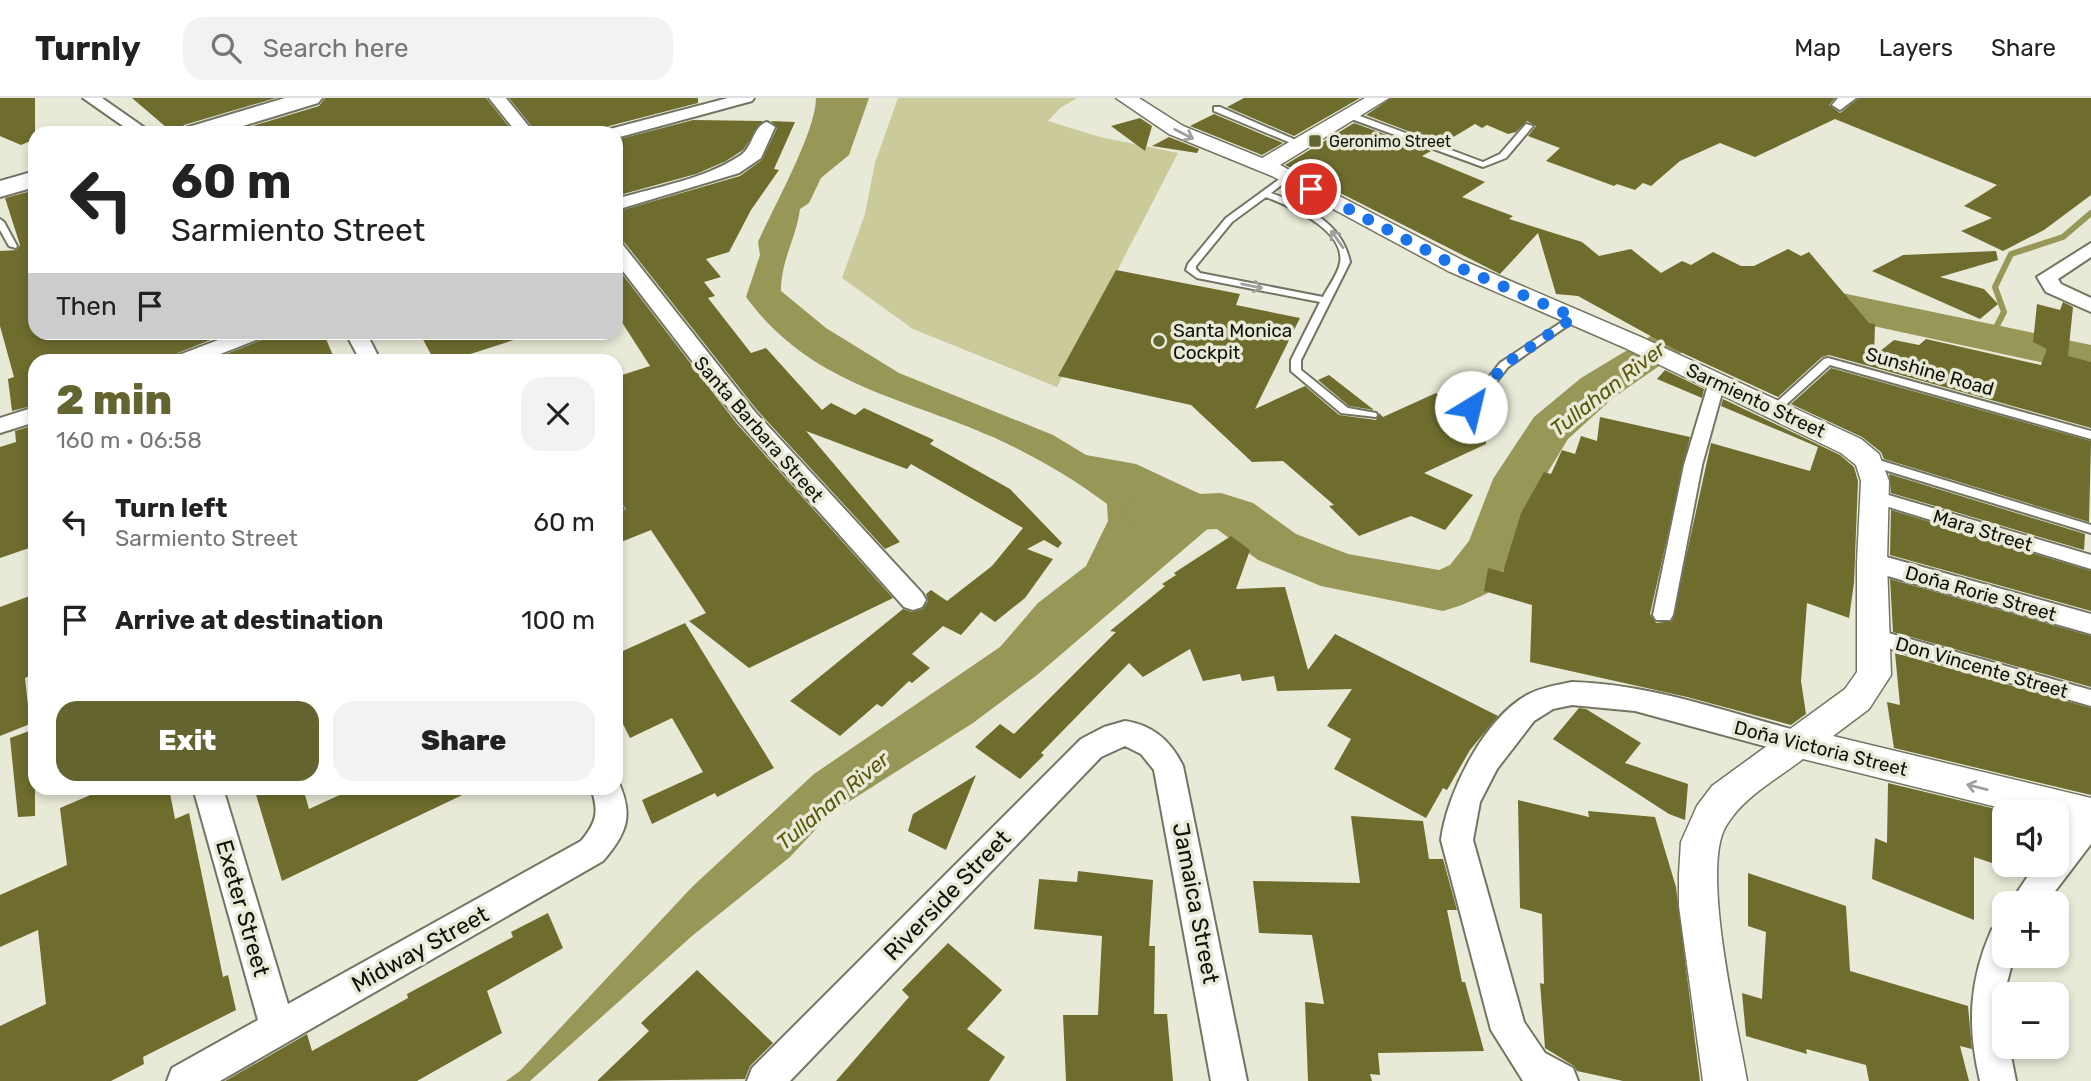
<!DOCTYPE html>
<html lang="en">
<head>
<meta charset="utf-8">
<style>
  :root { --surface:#fff; --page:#f2f2f2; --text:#222; --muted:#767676; --line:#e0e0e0; --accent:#646430 }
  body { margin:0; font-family:Rubik,sans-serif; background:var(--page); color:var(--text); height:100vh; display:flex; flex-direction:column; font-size:26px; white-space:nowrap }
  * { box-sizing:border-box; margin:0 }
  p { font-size:23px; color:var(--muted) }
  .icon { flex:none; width:38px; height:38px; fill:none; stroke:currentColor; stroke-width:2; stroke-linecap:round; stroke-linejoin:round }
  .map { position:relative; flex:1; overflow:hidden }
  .side { position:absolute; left:28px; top:256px; width:595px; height:441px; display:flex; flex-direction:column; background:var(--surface); border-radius:21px; box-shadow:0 4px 10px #0003 }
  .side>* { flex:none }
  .top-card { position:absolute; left:28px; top:28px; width:595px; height:214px; border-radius:21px; box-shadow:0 4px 10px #0003; background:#fff; color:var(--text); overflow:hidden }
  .tools { position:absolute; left:1992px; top:702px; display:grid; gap:14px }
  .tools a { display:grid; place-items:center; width:77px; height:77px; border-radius:14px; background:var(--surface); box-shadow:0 4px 10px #0003; font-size:35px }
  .pin { position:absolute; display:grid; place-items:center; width:60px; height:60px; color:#fff; margin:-30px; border:4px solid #fff; border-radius:50%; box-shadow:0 2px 7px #0007 }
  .me { position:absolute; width:77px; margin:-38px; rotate:36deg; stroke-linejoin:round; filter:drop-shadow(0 0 5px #0008) }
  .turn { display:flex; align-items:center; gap:24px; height:147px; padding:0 28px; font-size:32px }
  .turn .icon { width:91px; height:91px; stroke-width:2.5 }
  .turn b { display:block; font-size:49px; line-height:60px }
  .then { display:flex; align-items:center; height:66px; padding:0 28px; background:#0003; gap:14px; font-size:26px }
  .round { display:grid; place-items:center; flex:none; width:74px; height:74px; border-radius:21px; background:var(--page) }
  .headline { display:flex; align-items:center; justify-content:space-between; height:119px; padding:0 28px }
  h1 { font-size:42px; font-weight:800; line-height:52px; color:var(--accent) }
  .primary-button { display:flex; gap:14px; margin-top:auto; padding:14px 28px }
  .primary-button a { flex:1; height:80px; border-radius:21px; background:var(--accent); color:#fff; font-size:28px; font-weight:800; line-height:80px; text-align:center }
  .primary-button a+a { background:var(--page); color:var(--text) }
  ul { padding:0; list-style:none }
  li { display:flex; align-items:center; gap:21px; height:98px; padding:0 28px }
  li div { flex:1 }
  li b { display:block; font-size:26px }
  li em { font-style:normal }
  header { display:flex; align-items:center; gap:42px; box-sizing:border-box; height:98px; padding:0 35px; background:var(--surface); border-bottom:2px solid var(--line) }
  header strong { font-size:33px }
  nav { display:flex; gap:38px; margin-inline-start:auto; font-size:24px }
  .search { width:490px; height:63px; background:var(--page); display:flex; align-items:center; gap:18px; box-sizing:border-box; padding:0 24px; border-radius:21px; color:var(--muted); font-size:26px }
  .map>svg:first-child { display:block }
  .green { fill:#caca9b }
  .water { fill:#979758 }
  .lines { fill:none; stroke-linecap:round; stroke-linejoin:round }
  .stream { stroke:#979758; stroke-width:6 }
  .river { fill:#979758; fill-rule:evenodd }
  .building { fill:#6e6d2e }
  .service-casing { stroke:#747464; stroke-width:4 }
  .pedestrian-casing { stroke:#747464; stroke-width:4 }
  .minor-casing { stroke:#747464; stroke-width:4 }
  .tertiary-casing { stroke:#747464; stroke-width:3 }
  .primary-casing { stroke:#747464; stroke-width:4 }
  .service { fill:#fff; fill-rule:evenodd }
  .pedestrian { fill:#fff; fill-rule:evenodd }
  .minor { fill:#fff; fill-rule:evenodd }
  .tertiary { fill:#fff; fill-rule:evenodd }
  .primary { fill:#fff; fill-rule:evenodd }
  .oneway { stroke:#a0a09d }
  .route { stroke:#1a73e8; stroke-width:12; stroke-dasharray:0 21.6 }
  .poi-dot { fill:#646430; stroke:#e9e9d7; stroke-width:2.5 }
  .labels { text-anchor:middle; stroke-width:7; stroke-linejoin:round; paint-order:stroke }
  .far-poi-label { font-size:16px; fill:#12120b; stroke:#e9e9d7; text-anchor:start }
  .poi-label { font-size:19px; fill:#12120b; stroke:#e9e9d7; text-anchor:start }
  .street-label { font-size:19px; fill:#12120b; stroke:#e9e9d7 }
  .water-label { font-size:21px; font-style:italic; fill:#5a580b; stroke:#e9e9d7 }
  .near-street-label { font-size:23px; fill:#12120b; stroke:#e9e9d7 }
</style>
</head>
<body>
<header>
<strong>Turnly</strong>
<div class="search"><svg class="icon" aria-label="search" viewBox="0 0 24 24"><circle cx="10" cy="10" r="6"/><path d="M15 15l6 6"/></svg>Search here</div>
<nav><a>Map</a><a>Layers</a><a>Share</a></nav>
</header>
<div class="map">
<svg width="2091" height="983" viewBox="0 0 2091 983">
  <rect width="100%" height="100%" fill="#e9e9d7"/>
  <path class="green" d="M898,0H1077L1060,10L1048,23L1100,39L1178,55L1057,289L913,231L842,180L865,116L875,65Z"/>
  <path class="water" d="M816,0H869L849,57L821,80L809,105L800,111C796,141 781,162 781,193L826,230L899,275L1053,337L1086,357L1136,366L1213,402L1221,413L1211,428L1037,577L973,625L831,715L790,759L692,838L530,983H506L520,973L692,789L814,676L1000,549L1038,505L1086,468L1108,423L1107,406C1071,379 1034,358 993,339C900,298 811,287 746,199L760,157L758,144C773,110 816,34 816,0Z"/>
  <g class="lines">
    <path class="stream" d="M1991,239L2004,214L1995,189L2011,156L2063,139L2091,115"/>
    <path class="river" d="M1774,189H1813L2091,247V275L1813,215H1774L1739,221L1662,266L1613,300L1568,341L1543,382L1518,450L1488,495L1462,507L1443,513L1321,488L1258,462L1217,431L1148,434L1130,429L1122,416L1130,403L1148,398L1221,395L1253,405L1296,436L1348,456L1439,472L1450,467L1469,443L1493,381L1534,319L1581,280L1712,201Z"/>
  </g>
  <path class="building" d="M0,0H35V41L21,47L0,38Z
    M132,0H276L184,27L179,35H173Z
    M325,0H486L514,35H229L319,8Z
    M509,0H698V5L609,28L606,35H537Z
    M1244,0H1360L1294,38L1227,9Z
    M1391,0H1835L1829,7L1840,15L1859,0H2091V97L2044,132L2003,153L1961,133L1992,120L1964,108L1997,87L1835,21L1755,59L1720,45L1680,63L1651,88L1643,85L1635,92L1617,86L1614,88L1546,63L1560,50L1528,38L1536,28L1527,23L1516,34L1508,36L1487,27L1482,30L1475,26L1442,46L1366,17Z
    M1214,16L1283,45L1262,57L1190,28Z
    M1140,20L1152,28L1145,53L1111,28Z
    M693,22L763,23L743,52L726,63L696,76L616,98V42Z
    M771,23L795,24L774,71L779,72L751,112L729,154L706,161L721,179L704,184L715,198L708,200L751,255L766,250L822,312L831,305L855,317L864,310L934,342L930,346L1010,391L1062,445L1058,450L1044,442L1027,451L1053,461L1025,500L995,524L981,514L961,537L943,528L912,556L930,570L912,585L909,583L882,609L877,606L840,638L790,603L903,511L912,514L923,511L928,503L926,496L931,492L947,503L992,468L1023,430L911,366L907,371L806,333L900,444L885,451L757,312L625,145L616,143V114L740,78L762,62L777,30Z
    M1354,25L1431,53L1422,58L1485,84L1462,99L1513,118L1509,121L1582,144L1599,158L1631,151L1661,175L1682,163L1691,167L1713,154L1741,168H1754L1788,151L1801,158L1809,154L1869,225L1875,226L1874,258L1894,242L1919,247L1926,241L2041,267L2047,251L2033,244L2037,206L2060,212L2063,204L2073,209L2068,258L2091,264V330L1829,257L1822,259L1778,299L1676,252L1578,198L1556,196L1538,135L1500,176L1285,67Z
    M1169,39L1199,51L1197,55L1152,48Z
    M35,92V234H230L178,255L173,262H35V307L12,313L8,281L14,279L0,228V153L17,152L20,147L5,100Z
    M1996,153L1998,162L1940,179L1984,191L1998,206L1980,221L1872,173L1903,157Z
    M616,168L737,326L893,500L749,570L689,523L706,515L651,432L616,446V419L626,411L623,407L616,405V279L650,268L616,215Z
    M1116,172L1240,196L1236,207L1300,220L1255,311L1305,288L1339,317L1376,322L1379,315L1383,319L1436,295L1486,333V346L1424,375L1473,397L1445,432L1411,418L1359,438L1329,408L1334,407L1283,363L1252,364L1191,307L1058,278Z
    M271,234H323L335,262H211L267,240Z
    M419,234H522L523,239L452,262H434Z
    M1831,270L2091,343L2089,424L1884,361L1881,354L1862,339L1791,306Z
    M1665,272L1704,291L1702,300L1657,281Z
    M1329,277L1374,312L1349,308L1318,282Z
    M1723,301L1840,357L1854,369L1858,383L1854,485L1849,520L1807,505L1801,583L1806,616L1791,627L1687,599L1530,564L1532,507L1484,493L1488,470L1503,474L1521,415L1544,374L1551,376L1562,352L1575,356L1581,338L1597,343L1600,319L1690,339L1650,516L1656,525L1672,523L1711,345L1810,373L1818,349L1721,308Z
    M35,327V448L0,460V349L16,344L15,333Z
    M1889,376L2085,436L2084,452L1891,395Z
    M1891,412L2091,473V513L1890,457Z
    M1231,438L1250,452L1236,491L1285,489L1308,572L1335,536L1498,618L1470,652L1447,692L1443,690L1426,720L1334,671L1351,641L1327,628L1352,591L1277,593L1274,578L1242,583L1240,576L1203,583L1190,551L1143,579L1129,565L1041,655L1044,657L1020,681L975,649L1000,626L1014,636L1116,534L1110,533L1165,488L1162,486L1176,477L1174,475Z
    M1890,481L2091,538V589L1893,534Z
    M35,496V576L25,580L30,626L0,638V509Z
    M685,525L774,670L717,699L715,695L652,726L642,702L703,674L672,620L630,640L616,612V556Z
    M1895,555L2091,610V697L1894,650L1887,604L1900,607Z
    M1579,610L1586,611L1641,645L1625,665L1688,686L1685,722L1669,716L1553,641Z
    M35,631V718L18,719L10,640Z
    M976,677L946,752L908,733L913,716Z
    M1888,685L2004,713V769L1974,759V822L1872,781L1875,740L1887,745Z
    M107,690H169L175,721L189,715L223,879L228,877L236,912L143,959L144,966L111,983H0V928L46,906L38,832L0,849V797L67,767L60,710Z
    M254,690H303L309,711L355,690H477L282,783Z
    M1518,702L1589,719L1588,713L1655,719L1676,789L1700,983H1623L1577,973L1574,968L1545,950L1540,885L1544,886L1542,816L1520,810Z
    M1351,718L1423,723L1429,761H1443L1457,812H1447L1462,884H1465L1484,953L1378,955L1380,977L1370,976L1372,983H1308L1305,904L1324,906L1312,837L1259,835L1253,783L1360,785Z
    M1078,773L1153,782L1149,848H1155L1154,916H1167L1173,983H1066L1063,917H1098L1102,838L1034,831L1039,781L1077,784Z
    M1748,775L1846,808L1850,873L1968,908L1972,951L1960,948L1969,983H1869L1866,967L1806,951L1807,956L1746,938L1742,895L1762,901L1766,834L1748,828Z
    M548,815L563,850L487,893L502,935L417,983H225L307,936L312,953L408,900L407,896L513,839L511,834Z
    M948,845L1002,892L967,931L1005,959L989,983H836L909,899L902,892Z
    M697,872L773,945L750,968L745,981L597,983L649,933L641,925Z"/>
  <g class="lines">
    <g class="service-casing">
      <path id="service" d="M1214,9H1220L1305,46L1298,48L1214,13Z
        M1346,15H1352L1483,64L1500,56L1526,26L1533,28L1506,60L1483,69L1346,19Z
        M1285,77L1292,79L1271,95C1306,108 1342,125 1350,164L1301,262V272L1348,310L1376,315L1377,317L1376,319L1341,315L1291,273V262L1320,204L1197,180L1186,172L1188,166L1226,120ZM1266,99C1289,108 1346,132 1340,165C1338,176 1328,189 1323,199L1200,175L1196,171V168L1232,124Z
        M0,121L4,124L17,148L16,150L9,148L0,132Z
        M1574,216L1577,217V221L1508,269L1475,311H1467L1466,309L1467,307L1500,265Z
        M1828,260L2091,333V341L1830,267L1779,313H1771L1770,311L1771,309L1824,261Z
        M1869,359L2091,427V435L1865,366L1863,363L1865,360Z
        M616,407L621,408L623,411L616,416Z"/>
    </g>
    <g class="pedestrian-casing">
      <path id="pedestrian" d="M1717,279L1725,284L1702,367L1673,517L1670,522H1656L1653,517L1684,367L1709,284Z
        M1875,393L2091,457V471L1869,403L1866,399Z
        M1874,531L2091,592V608L1867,544L1864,539L1867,534Z"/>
    </g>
    <g class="minor-casing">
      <path id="minor" d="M83,0H102L152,35H133Z
        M489,0H506L534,35H517Z
        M728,0H754L752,3L616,40V35H608L610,31Z
        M1838,0H1856L1840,12L1832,7Z
        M767,24L775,29L761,60L739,75L616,112V101C656,89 706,81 741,57C753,49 753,28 767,24Z
        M616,145L623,147L755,314L922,495L926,502L922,509L913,512L904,509L739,324L616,164Z
        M2091,145V159L2058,181L2061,186L2091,200V214L2046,194L2037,179Z
        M239,234H269L266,238L205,262H176L179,257Z
        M345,234H366L380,262H360Z
        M35,309V324L0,335V320Z
        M1872,455L2091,516V536L1863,471L1859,464L1863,457Z
        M1572,584C1650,586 1723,613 1798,633L1808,636L1813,645L1808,654L1798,657L1635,613L1572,607L1553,611L1534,623L1497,671L1480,704L1473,742L1524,924L1545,955L1573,970L1578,983H1523L1491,932L1441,742C1447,694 1485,619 1529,596C1543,589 1557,587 1572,584Z
        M1125,623C1153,627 1171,643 1183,668L1247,983H1211L1154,672L1141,656L1125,648L1101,659L790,983H747L752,970L1081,641L1104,629Z
        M617,681C634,716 628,734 603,763L220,983H167L172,970L258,922L193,690H223L288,906L581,743C597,724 599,713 591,690H616Z
        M2091,708V746L2046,805H2010L2036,766H2056V742L2080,712Z
        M2004,826V858H2014L2004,896V948H2009L2016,983H1980C1967,928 1969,882 1992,831Z"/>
    </g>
    <g class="tertiary-casing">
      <path id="tertiary" d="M1116,0H1139L1183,28L1262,60L1365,0H1389L1280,67L1464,163L1643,240L1861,341L1879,356L1889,383L1887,464L1891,577L1869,611L1833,638L2091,700V732L2056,724V714H2017L1803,661C1777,681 1743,699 1726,728C1700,771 1738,929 1747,983H1703L1679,808V776L1681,744L1697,708L1712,688L1845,591L1857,574V464L1861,383L1856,367L1841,355L1625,250L1448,173L1272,78L1169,36Z"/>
    </g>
    <g class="primary-casing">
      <path id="primary" d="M285,0H322L318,5L220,35H182L185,30Z
        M35,73V89L0,99V83Z"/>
    </g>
    <use href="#service" class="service"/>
    <use href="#pedestrian" class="pedestrian"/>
    <use href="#minor" class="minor"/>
    <use href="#tertiary" class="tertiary"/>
    <use href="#primary" class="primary"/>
  </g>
  <defs><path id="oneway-shaft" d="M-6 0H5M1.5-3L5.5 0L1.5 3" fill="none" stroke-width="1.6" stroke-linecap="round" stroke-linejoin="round" transform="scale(1.75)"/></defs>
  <g class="oneway">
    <use href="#oneway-shaft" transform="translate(1184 36) rotate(27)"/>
    <use href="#oneway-shaft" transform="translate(1337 141) rotate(-125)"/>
    <use href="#oneway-shaft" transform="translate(1252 188) rotate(12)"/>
    <use href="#oneway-shaft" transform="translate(1977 689) rotate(-166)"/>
  </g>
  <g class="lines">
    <path class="route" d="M1311,91L1456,168L1574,219L1504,267L1471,309"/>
  </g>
  <g class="poi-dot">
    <rect x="1308" y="36" width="14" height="14" rx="3.5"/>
    <circle cx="1159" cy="243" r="7"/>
  </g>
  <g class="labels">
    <g class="far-poi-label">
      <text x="1329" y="49">Geronimo Street</text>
    </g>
    <g class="poi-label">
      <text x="1173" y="239">Santa Monica<tspan x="1173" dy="22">Cockpit</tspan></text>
    </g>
    <g class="street-label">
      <text transform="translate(1930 273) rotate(16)" y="7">Sunshine Road</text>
      <text transform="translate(1756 302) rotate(25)" y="7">Sarmiento Street</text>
      <text transform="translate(759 331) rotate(49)" y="7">Santa Barbara Street</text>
      <text transform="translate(1983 432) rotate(17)" y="7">Mara Street</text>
      <text transform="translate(1981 495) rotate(16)" y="7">Doña Rorie Street</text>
      <text transform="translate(1982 569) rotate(16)" y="7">Don Vincente Street</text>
      <text transform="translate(1821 650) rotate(14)" y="7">Doña Victoria Street</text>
    </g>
    <g class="water-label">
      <text transform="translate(1608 291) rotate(-38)" y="7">Tullahan River</text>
      <text transform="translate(833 703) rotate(-40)" y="7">Tullahan River</text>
    </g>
    <g class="near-street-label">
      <text transform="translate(947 797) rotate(-46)" y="8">Riverside Street</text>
      <text transform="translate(1196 805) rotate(79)" y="8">Jamaica Street</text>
      <text transform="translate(243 810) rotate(74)" y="8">Exeter Street</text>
      <text transform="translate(420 851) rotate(-29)" y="8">Midway Street</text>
    </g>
  </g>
</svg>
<div class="tools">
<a><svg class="icon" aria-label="sound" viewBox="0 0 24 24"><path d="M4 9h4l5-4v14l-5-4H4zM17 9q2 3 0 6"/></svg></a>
<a>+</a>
<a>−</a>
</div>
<div class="pin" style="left:1311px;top:91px;background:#d93025"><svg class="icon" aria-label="arrive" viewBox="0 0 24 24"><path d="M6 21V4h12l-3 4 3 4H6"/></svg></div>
<svg class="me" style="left:1471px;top:309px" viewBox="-20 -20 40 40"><circle r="19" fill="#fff"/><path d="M0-13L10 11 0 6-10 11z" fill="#1a73e8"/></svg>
<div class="top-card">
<div class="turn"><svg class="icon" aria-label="left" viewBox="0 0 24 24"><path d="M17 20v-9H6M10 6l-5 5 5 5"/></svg><div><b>60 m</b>Sarmiento Street</div></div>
<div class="then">Then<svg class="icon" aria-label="arrive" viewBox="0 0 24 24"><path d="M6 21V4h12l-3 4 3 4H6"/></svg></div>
</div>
<section class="side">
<div class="headline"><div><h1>2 min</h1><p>160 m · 06:58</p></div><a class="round"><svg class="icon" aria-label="close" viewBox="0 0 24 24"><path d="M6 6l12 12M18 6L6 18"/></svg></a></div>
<ul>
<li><svg class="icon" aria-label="left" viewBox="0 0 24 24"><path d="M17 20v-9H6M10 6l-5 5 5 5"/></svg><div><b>Turn left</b><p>Sarmiento Street</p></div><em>60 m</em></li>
<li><svg class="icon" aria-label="arrive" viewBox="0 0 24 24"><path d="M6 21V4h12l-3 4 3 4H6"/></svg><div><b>Arrive at destination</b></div><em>100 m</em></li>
</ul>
<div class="primary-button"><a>Exit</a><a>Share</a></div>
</section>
</div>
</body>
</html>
